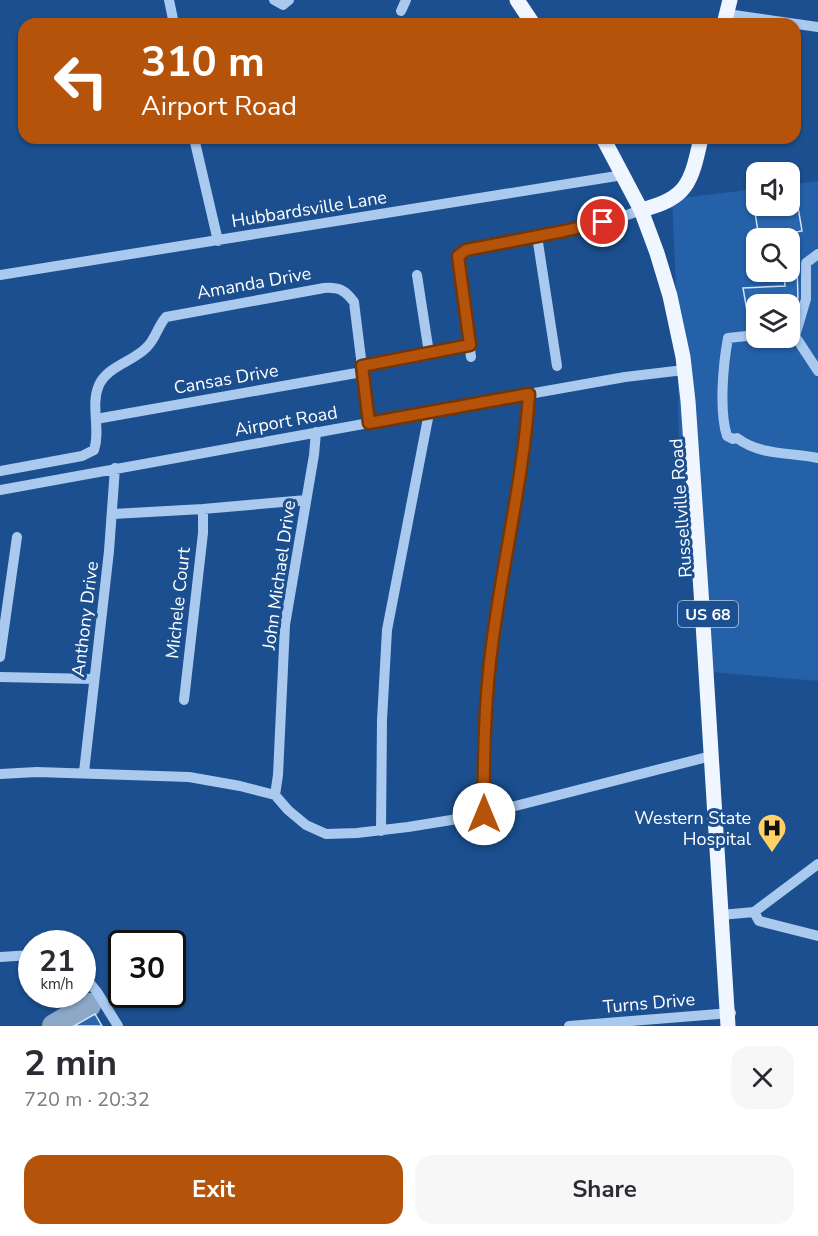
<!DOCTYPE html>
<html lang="en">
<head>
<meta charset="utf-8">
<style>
  :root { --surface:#fff; --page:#f7f7f7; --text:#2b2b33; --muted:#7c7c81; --accent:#b45309 }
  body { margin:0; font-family:"Nunito Sans",sans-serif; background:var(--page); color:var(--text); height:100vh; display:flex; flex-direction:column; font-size:22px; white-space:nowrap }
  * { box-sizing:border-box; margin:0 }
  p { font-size:20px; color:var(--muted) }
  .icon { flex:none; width:33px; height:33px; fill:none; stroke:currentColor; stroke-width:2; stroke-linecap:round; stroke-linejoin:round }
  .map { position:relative; height:1026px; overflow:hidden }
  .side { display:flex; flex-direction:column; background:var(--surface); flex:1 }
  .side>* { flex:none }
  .top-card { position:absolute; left:18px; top:18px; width:783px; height:126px; border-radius:18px; box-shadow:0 2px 4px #0004; background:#b45309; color:#fff; overflow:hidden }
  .controls { position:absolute; left:746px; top:162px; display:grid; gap:12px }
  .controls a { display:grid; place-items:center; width:54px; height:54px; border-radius:12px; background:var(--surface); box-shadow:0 2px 4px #0004; font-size:30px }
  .speed { position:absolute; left:18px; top:930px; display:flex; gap:12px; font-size:30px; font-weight:700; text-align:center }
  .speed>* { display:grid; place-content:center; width:78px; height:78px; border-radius:50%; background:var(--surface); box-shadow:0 2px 4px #0004; line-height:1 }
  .speed small { font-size:15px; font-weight:400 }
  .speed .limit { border:3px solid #111; border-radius:9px; background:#fff; color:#111 }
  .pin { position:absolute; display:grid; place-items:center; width:51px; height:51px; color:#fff; margin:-26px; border:3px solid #fff; border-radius:50%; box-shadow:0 2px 6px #0007 }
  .me { position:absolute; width:66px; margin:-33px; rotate:0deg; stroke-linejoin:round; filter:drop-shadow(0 0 4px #0008) }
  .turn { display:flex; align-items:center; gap:21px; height:126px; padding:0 24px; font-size:27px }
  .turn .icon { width:78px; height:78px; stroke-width:2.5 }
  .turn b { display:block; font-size:42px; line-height:51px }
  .round { display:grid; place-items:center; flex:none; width:63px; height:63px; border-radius:18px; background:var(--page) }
  .headline { display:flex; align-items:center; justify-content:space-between; height:102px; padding:0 24px }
  h1 { font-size:36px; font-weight:700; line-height:45px }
  .action { display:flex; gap:12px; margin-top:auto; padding:12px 24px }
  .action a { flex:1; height:69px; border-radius:18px; background:var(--accent); color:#fff; font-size:24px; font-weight:700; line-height:69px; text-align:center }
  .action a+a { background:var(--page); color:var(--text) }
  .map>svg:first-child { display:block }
  .green { fill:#2461a8; fill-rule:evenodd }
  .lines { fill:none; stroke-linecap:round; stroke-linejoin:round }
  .taxiway { stroke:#8da7c7; stroke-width:24 }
  .building { fill:#2a66ad; stroke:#cfe3fa; stroke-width:1.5 }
  .minor { stroke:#a9c9ee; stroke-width:10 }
  .major { stroke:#f0f6ff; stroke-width:15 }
  .route-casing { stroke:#753606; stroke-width:15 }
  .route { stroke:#b45309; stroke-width:10 }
  .labels { text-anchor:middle; stroke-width:6; stroke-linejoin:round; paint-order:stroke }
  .shield { fill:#1b4f8f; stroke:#bbcadd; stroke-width:1.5 }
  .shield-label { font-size:16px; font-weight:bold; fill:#fff }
  .street-label { font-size:18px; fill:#fff; stroke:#1b4f8f }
  .poi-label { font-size:18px; fill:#fff; stroke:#1b4f8f; text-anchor:end }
</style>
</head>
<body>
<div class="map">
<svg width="818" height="1026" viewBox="0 0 818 1026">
  <rect width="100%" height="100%" fill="#1b4f8f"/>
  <path class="green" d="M818,181V681L711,672L679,459L677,308L672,199L756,189V206H789V185ZM756,238H789V272H756ZM756,304H789V338H756Z"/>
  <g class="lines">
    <path class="taxiway" d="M54,1026L89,1005"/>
  </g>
  <path class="building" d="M796,195L802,231L780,235L781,238H759L754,206H789V196Z
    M789,266H797L798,298L773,300V304H756V311H747L743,288L785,286L784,272H789Z
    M95,1014L102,1026H74Z"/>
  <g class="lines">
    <path class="minor" d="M169,0L174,24
      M274,0L283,5L289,0
      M401,11L406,0
      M727,14L818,27
      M194,138L218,241
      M537,236L557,366
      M0,275L623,175
      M417,275L429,353
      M756,335L728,338C723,365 719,411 727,436L733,439L737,438C761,456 790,452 818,458
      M789,335L795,336L818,371
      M795,336L806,299V263L818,254
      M471,357L458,257L461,253L472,247C528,237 587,231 641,210
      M362,366L470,345
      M96,419L362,372
      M0,471L82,456L94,450C101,430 90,405 99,385C108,366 132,362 146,348C156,339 157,327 166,317L324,288C339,287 345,290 354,302L369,423
      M0,490L529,394L625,377L684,370
      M113,514L203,509L306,500
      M0,657L17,537
      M0,677L94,679
      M184,700L203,533V509
      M84,772L109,551L115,468
      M0,774L37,772L189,777L240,786L275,795L288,810L306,825L326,834L357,833L408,827L476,816L711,756
      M275,795L278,775L285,625L314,455L316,432
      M484,814C483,750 485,687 495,624C505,547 524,471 529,394
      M381,831L382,720L387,630L429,413
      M754,912L818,864
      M721,915L754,912L759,921L818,936
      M0,957L32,955
      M82,973L97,992L118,1026
      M569,1026L731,1013"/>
    <path class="major" d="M517,0L533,24
      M724,24L730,0
      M603,138L641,210L657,253L670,296L683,357L688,401L701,591L728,1026
      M641,210C688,198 691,183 701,138"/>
  </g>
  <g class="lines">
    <g class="route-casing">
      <path id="route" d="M484,814C483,750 485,687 495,624C506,547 524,471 529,394L369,423L362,366L470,345L458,256L466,250L564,231L603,222"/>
    </g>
    <use href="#route" class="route"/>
  </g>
  <defs>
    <g id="hospital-pin" transform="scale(1.5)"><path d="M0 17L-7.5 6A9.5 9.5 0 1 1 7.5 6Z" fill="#ffd166" stroke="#1b4f8f"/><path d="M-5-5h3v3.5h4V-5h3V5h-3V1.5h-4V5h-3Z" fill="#111"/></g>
  </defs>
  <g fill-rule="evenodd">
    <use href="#hospital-pin" x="772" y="828"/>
  </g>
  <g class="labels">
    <rect class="shield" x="678" y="601" width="60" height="26" rx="4.5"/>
    <g class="shield-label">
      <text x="708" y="620">US 68</text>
    </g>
    <g class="street-label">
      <text transform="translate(309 209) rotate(-9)" y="6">Hubbardsville Lane</text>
      <text transform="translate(254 283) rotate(-10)" y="6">Amanda Drive</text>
      <text transform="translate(226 379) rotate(-10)" y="6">Cansas Drive</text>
      <text transform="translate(286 421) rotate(-10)" y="6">Airport Road</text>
      <text transform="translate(681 508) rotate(-94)" y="6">Russellville Road</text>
      <text transform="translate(279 575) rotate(-82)" y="6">John Michael Drive</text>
      <text transform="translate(178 603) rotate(-84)" y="6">Michele Court</text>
      <text transform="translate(85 619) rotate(-83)" y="6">Anthony Drive</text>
      <text transform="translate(649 1003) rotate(-5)" y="6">Turns Drive</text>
    </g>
    <g class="poi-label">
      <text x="751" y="824">Western State<tspan x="751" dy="21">Hospital</tspan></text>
    </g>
  </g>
</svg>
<div class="controls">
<a><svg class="icon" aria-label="sound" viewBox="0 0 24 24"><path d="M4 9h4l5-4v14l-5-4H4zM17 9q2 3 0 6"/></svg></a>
<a><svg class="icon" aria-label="search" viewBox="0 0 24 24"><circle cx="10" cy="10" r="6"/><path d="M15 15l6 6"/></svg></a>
<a><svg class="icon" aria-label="layers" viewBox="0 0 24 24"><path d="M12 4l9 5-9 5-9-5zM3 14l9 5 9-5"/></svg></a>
</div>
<div class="speed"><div>21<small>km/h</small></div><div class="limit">30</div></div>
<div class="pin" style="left:603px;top:222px;background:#d93025"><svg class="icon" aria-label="arrive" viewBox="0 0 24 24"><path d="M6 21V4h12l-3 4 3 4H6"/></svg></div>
<svg class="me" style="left:484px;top:814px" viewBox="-20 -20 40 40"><circle r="19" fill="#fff"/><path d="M0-13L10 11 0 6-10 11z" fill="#b45309"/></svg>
<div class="top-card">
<div class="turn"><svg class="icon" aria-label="left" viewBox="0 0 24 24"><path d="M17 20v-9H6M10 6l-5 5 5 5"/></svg><div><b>310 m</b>Airport Road</div></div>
</div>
</div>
<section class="side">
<div class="headline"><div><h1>2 min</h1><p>720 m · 20:32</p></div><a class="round"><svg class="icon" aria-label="close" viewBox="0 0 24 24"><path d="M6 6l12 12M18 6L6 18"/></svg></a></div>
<div class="action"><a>Exit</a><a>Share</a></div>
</section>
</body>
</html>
